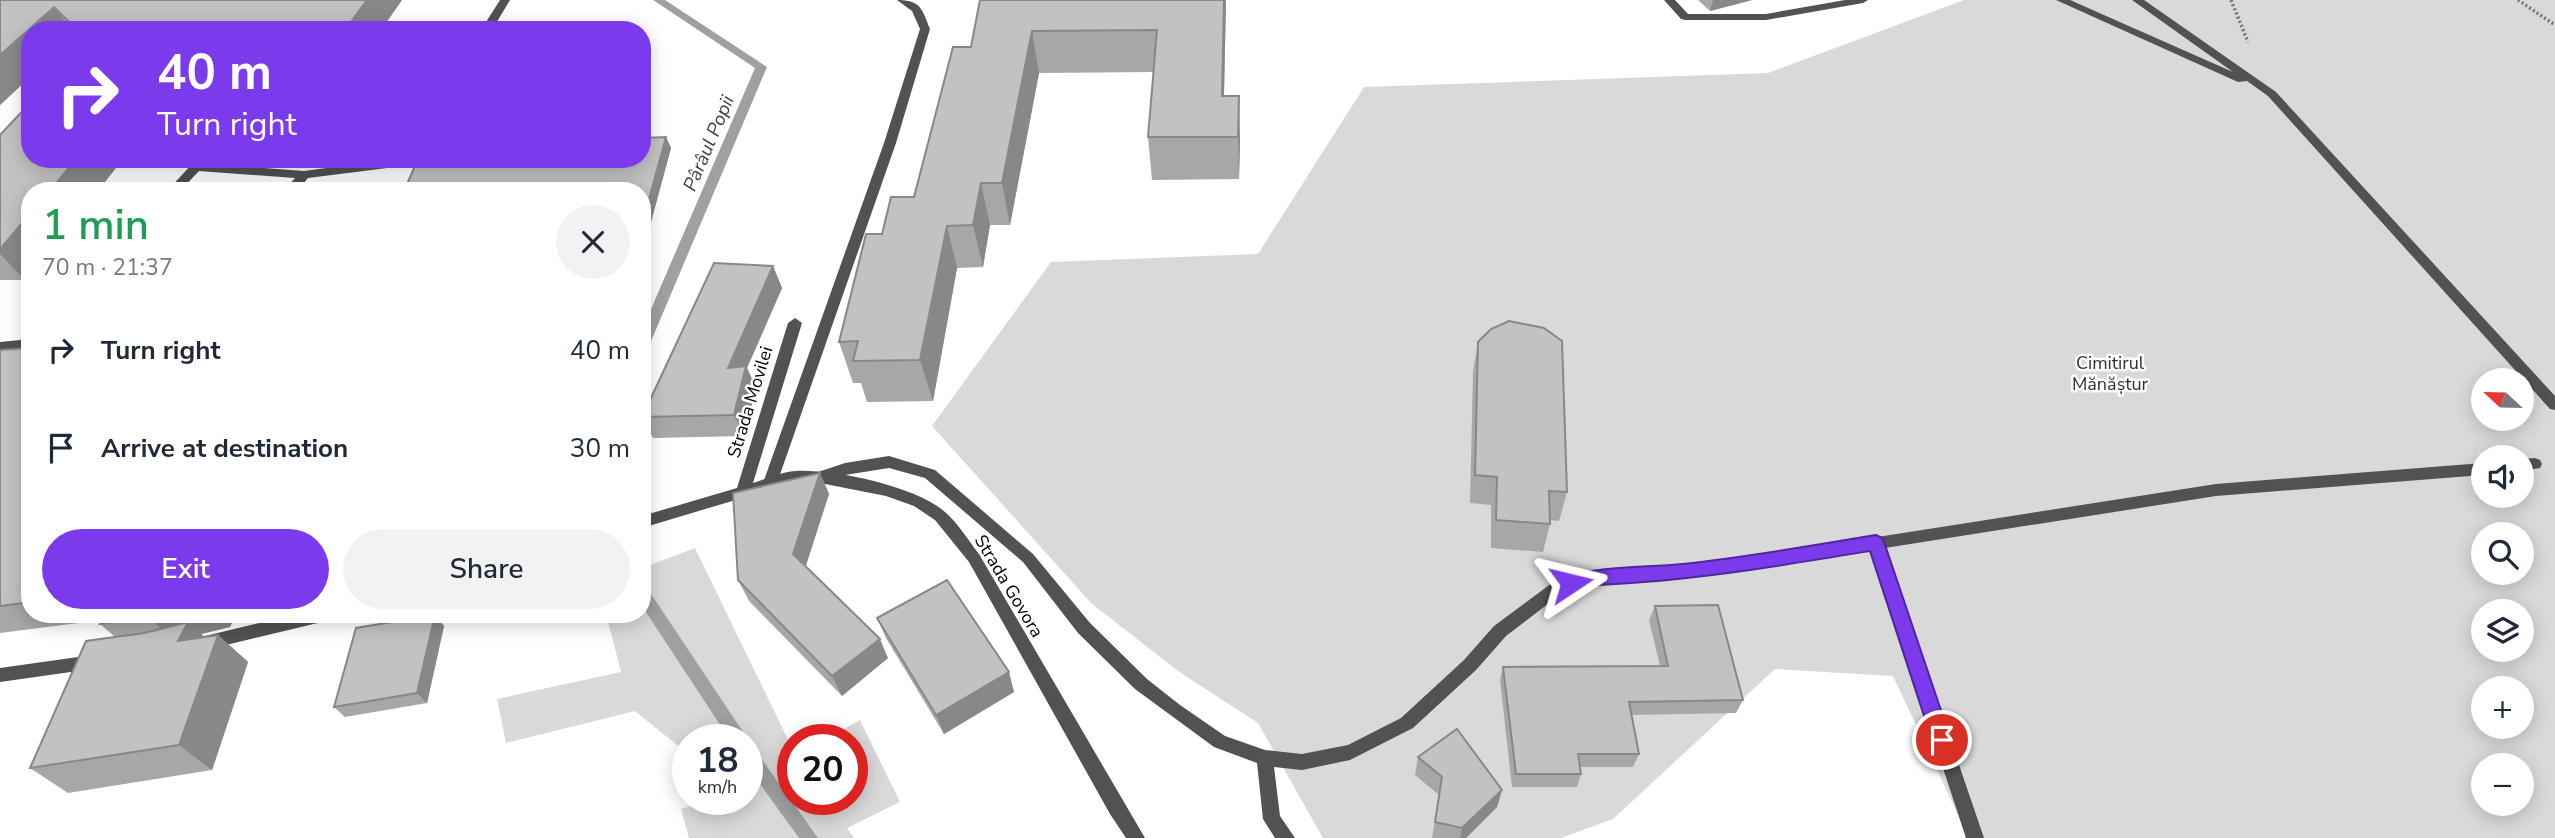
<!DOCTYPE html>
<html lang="en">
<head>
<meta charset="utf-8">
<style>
  :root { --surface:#fff; --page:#f2f2f3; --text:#1f2937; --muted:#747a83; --accent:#7c3aed }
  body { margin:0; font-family:"Nunito Sans",sans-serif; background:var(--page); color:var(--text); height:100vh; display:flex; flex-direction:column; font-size:26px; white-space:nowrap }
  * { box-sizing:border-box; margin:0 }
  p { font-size:23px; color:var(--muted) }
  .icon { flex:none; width:38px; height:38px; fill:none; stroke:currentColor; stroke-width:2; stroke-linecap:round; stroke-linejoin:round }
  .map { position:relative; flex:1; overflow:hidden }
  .side { position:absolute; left:21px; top:182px; width:630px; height:441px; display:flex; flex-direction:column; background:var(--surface); border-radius:28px; box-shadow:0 4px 18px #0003 }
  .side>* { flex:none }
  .banner { position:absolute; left:21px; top:21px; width:630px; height:147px; border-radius:28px; box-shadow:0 4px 18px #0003; background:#7c3aed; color:#fff; overflow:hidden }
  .needle { width:46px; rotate:292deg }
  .buttons { position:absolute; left:2471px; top:368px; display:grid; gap:14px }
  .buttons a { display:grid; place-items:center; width:63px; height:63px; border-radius:50%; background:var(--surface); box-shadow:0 4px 18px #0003; font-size:35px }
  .speed { position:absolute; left:672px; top:724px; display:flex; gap:14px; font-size:35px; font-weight:700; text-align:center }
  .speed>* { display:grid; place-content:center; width:91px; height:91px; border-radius:50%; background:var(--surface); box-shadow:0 4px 18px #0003; line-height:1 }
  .speed small { font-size:18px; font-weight:400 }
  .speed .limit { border:10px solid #d22; background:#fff; color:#111 }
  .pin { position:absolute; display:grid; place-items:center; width:60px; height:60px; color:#fff; margin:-30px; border:4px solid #fff; border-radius:50%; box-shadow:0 2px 7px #0007 }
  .me { position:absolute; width:77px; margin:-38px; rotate:80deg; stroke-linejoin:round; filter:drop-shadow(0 0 5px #0008) }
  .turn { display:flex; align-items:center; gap:24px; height:147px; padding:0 21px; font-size:32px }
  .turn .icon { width:91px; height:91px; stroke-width:2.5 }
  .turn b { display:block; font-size:49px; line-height:60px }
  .round { display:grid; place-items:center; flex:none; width:74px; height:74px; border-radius:37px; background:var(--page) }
  .overview { display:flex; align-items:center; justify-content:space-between; height:119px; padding:0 21px }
  h1 { font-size:42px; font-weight:600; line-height:52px; color:#1e9e55 }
  .primary-button { display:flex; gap:14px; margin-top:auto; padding:14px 21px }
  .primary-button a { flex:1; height:80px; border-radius:42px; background:var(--accent); color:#fff; font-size:28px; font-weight:600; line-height:80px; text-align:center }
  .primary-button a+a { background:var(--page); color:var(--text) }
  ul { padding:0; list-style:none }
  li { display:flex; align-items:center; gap:21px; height:98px; padding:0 21px }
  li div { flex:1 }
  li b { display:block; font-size:26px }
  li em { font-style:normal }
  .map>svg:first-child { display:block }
  .green { fill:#d9d9d9; fill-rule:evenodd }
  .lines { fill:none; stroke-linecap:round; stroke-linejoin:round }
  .stream { fill:#a0a0a0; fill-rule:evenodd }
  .path { stroke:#747474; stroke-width:3.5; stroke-dasharray:2 2.5; stroke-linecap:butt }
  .lane { fill:#525252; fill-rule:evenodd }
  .street { fill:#525252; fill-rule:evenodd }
  .wall { fill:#a7a7a7 }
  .shaded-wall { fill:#888 }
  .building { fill:#c2c2c2; stroke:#888; stroke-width:2 }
  .route { fill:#7c3aed; stroke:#51269a; stroke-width:2 }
  .labels { text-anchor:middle; stroke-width:5; stroke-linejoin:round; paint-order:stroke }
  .park-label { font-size:18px; fill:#303030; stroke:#fff }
  .street-label { font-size:18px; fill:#000; stroke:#fff }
  .water-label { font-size:19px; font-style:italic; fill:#414141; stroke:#fff }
</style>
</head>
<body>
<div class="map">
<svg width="2555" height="838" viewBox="0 0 2555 838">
  <rect width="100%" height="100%" fill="#fff"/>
  <path class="green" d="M1964,0H2555V838H1969L1893,676L1775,669L1613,819L1561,838H1323L1258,723L1178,671L1091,603L932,426L1051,262L1258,254L1364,87L1768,73ZM2483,380H2522V418H2483ZM2483,457H2522V495H2483ZM2483,534H2522V572H2483ZM2483,611H2522V649H2483ZM2483,688H2522V726H2483ZM2483,765H2522V803H2483Z
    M695,548L793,750V800H852V740H824L860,720L900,802L847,828L854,838H689L681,809L711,800H747V740H688V754L635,711L506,743L497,699L621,672L606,614H642V568Z"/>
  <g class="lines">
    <path class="stream" d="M653,0H665L767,67L649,346L642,351V330L755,68Z
      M642,587L647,588L745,735L747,740H730L642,606Z
      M747,744L753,747L818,838H799L747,766Z"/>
    <path class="path" d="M2231,0L2248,42
      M2518,0L2555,25"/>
    <path class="lane" d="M500,0H510L492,30H481Z
      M897,0C921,0 922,9 930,29L896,143L777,483L775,487H765L763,483L884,143L920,29L912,11Z
      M1664,0H1675L1688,14H1766L1845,0H1868L1863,3L1766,20H1685L1681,19Z
      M2056,0H2070L2233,72L2132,0H2144L2276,92L2555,396V410L2550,409L2268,96L2247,81L2238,82Z
      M395,159H411L407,165L403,166L308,178L297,191H284L295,178L199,171L180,191H167L192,164L196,163L304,171Z
      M30,339V349L0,352V342Z
      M889,456L935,470L1033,554L1090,623L1147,679L1180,705L1225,736L1265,750L1302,754L1348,745L1401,718L1464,660L1494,626L1552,583L1585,572L1645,569L1736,559L2216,484L2483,463V475L2216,496L1885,548L1984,838H1966L1871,550L1736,571L1645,581L1585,584L1562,593L1506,636L1476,670L1413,728L1350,760L1302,770L1274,767L1280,816L1295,838H1275L1263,819L1257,763L1214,747L1135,689L1078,633L1023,562L925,478L889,468L845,475L820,483L815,481L813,477L815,473L845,463Z
      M2535,458L2540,460L2542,464L2540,468L2522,471V459Z"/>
    <path class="street" d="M795,318L802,323L753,483C766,479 781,472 795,471C834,469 915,486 945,512C958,523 968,540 979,554L1145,838H1126L1110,814L969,562L935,520L914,506L886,496L820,483H792L642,528V516L737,488L788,323Z
      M297,614H334L332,619L326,621L205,650L199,648L197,643L199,638L205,636Z
      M92,655L98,657L100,662L98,667L92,669L0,682V668Z"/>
  </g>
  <path class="wall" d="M0,0H402L381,30H30V77L0,105Z
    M980,0H1226L1224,96L1240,138L1239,179L1152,180L1148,137L1154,72L1039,73L1010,225H990L983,267L957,268L933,401L867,402L861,383H853L839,342L882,234L914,197L971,47Z
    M1698,0H1752L1710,11Z
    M0,135L25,280H0Z
    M666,137L671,148L651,222H642V191Z
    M773,266L782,288L747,368L756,388L744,436L653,438L642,418V416Z
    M1478,342L1567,492L1559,521L1550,520V524L1543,552L1491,548V505L1470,503L1473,372Z
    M30,348V614H236L230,627L201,634L205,637L218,635L248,662L212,770L68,793L30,768L115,637L100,624L102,620L0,633V350Z
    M820,473L829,494L805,566L888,658L842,696L749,601L738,580Z
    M1655,606L1743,700L1736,713L1632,715L1639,754L1633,767H1580L1581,774L1577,787H1512L1500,680L1503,667L1660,666L1649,620Z
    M435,615L444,626L427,703L345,717L334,707Z
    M877,618L1014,692L944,734L886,638Z
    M1418,757L1502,790L1497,807L1466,838H1432L1439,795L1415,775Z"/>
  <path class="shaded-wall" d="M367,0H402L381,30H345Z
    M1224,0H1226L1223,138L1222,96Z
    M1713,0H1752L1710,11Z
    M54,7L71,30H30V77L0,105V55Z
    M1032,31L1039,73L1010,225L1002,183Z
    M1239,96L1240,138L1239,179L1238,137Z
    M666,137L671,148L651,222L646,210Z
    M76,159H123L98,191H50Z
    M981,183L990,225L983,267L973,225Z
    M30,214V274L25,280L0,254V249Z
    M947,226L957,268L933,401L920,360Z
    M773,266L782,288L747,368L756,388L744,436L734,415L728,368Z
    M820,473L829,494L803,575L793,554Z
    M161,614H236L230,627L201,634L214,645L218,635L248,662L212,770L179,745L175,640L148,617Z
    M435,615L444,626L427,703L417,693Z
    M880,639L888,658L842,696L832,676Z
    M1009,672L1014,692L944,734L936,715Z
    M1502,790L1497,807L1466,838H1460L1462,828Z"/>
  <path class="building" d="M0,0H367L345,30H77L54,7L0,55Z
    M980,0H1224L1222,96H1239L1238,137H1148L1157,30L1032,31L1002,183H981L973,225L947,226L920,360L853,361L858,341L839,342L866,234H882L891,197H914L953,47H971Z
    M30,103V159H76L50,191H30V214L0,249V135Z
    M666,137L646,210H642V191H404L418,159H642V138Z
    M714,263L773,266L728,368L746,366L734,415L642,417Z
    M1509,321L1544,328L1562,341L1567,492L1549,491L1550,524L1496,520L1497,477L1475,475L1478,342L1491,329Z
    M30,348V602L0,606V350Z
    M820,473L793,554L880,639L832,676L738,580L733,493Z
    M947,580L1009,672L936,715L877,618Z
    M1718,605L1743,700L1629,702L1639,754H1578L1581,774H1516L1503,667L1668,666L1655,606Z
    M104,614H161L148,617L100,624Z
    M435,615L417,693L334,707L356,628Z
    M188,622L178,641L218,635L179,745L30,768L86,641L144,633Z
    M1457,729L1502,790L1462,828L1435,822L1442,777L1418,757Z"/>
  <path class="route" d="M1876,535L1882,538L1884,542L1951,740L1949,746L1942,748L1935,746L1932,740L1870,551C1779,566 1689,581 1596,585C1586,585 1575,592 1565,588L1562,583L1565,578C1602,565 1644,568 1683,564C1747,557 1811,546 1876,535Z"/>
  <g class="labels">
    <g class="park-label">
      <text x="2110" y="369">Cimitirul<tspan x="2110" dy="21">Mănăștur</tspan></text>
    </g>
    <g class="street-label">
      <text transform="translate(750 402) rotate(-73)" y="6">Strada Movilei</text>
      <text transform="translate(1009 586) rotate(59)" y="6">Strada Govora</text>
    </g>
    <g class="water-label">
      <text transform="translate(708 143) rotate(-67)" y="7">Pârâul Popii</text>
    </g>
  </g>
</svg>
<div class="buttons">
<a><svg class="needle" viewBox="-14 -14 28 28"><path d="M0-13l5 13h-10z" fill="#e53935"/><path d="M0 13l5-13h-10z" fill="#747a83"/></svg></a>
<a><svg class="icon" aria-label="sound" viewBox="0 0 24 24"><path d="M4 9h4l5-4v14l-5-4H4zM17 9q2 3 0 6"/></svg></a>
<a><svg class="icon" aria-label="search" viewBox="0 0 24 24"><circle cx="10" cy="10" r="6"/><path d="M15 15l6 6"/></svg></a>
<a><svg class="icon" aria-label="layers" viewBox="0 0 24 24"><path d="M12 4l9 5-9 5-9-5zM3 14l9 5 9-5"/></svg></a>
<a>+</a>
<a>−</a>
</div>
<div class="speed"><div>18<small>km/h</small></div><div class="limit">20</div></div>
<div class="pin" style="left:1942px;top:740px;background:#d93025"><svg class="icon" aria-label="arrive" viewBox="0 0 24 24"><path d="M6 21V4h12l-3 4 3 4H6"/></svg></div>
<svg class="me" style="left:1571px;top:583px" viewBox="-20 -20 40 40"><path d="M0-17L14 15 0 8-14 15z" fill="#7c3aed" stroke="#fff" stroke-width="4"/></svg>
<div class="banner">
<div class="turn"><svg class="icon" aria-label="right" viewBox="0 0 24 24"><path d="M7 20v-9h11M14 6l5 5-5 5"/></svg><div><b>40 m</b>Turn right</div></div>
</div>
<section class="side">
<div class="overview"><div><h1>1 min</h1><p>70 m · 21:37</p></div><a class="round"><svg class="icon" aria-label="close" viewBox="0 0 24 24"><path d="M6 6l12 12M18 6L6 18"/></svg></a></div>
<ul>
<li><svg class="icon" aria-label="right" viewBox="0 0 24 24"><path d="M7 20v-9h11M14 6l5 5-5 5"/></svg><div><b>Turn right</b></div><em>40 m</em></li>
<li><svg class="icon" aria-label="arrive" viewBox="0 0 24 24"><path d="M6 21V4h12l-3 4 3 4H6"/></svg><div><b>Arrive at destination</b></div><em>30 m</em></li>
</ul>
<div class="primary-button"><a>Exit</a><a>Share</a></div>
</section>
</div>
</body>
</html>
